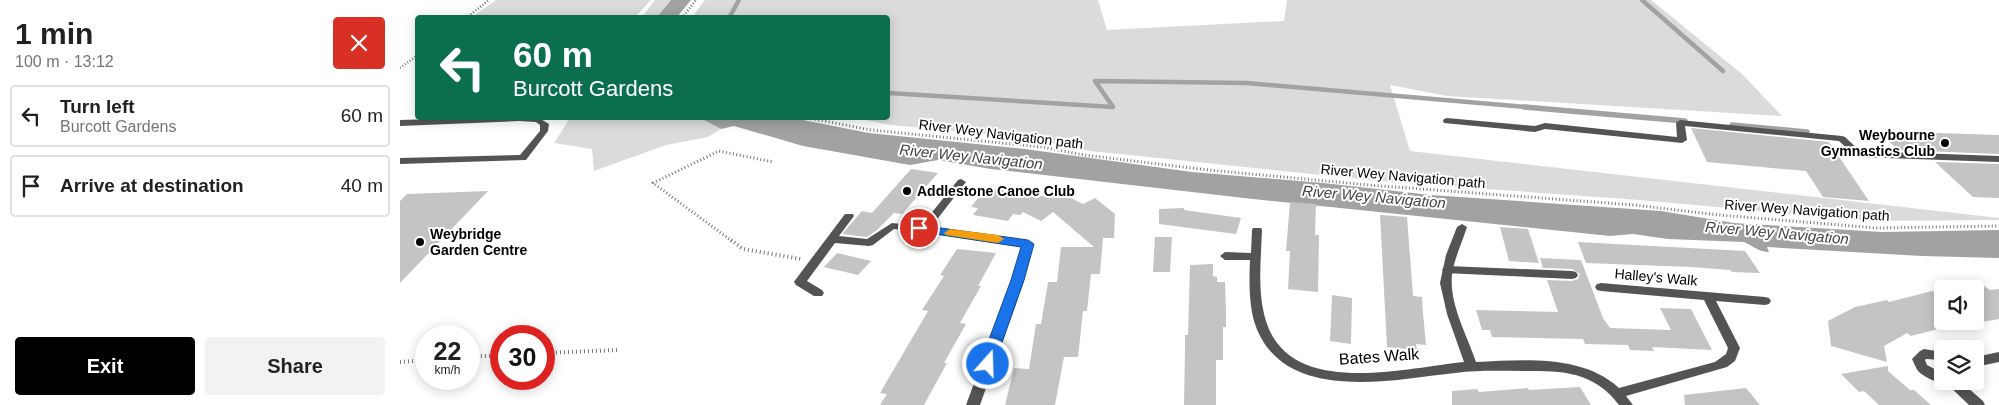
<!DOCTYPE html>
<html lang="en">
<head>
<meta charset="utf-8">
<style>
  :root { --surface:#fff; --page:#f2f2f2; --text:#202124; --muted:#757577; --line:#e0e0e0; --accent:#000 }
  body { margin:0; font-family:Helvetica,sans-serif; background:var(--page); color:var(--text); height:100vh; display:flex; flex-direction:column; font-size:19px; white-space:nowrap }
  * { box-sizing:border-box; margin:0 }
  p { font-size:16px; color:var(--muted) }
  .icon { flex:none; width:28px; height:28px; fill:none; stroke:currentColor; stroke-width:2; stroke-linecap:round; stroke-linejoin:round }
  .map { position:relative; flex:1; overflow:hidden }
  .drawer { display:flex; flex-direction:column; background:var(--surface); width:400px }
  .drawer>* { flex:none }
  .top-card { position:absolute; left:15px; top:15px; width:475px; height:105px; border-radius:5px; box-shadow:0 2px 12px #0003; background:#0b6e4f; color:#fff; overflow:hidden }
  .fabs { position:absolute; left:1534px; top:280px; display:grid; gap:10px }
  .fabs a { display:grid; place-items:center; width:50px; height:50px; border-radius:5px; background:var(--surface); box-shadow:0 2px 12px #0003; font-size:25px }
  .speed { position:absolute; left:15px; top:325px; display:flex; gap:10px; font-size:25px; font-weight:700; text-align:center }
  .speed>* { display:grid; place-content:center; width:65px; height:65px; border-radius:50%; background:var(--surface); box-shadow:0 2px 12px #0003; line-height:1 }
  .speed small { font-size:12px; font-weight:400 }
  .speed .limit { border:8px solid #d22; background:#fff; color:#111 }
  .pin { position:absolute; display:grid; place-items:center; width:42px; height:42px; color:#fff; margin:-21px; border:2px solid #fff; border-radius:50%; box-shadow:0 1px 5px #0007 }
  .me { position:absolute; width:55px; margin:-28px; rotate:20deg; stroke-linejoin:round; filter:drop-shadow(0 0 4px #0008) }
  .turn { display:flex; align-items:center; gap:18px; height:105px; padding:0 15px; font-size:22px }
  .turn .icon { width:65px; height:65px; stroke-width:2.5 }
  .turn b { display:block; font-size:35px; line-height:42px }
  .round { display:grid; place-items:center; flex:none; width:52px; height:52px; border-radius:5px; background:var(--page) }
  .summary { display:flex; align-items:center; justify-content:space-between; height:85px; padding:0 15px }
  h1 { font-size:30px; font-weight:800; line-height:38px }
  .action { display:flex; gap:10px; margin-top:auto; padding:10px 15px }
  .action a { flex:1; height:58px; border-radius:5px; background:var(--accent); color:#fff; font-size:20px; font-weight:800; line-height:58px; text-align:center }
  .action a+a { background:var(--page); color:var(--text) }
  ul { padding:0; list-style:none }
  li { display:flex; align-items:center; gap:15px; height:62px; margin:0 10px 8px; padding:0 5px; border:2px solid var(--line); border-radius:5px }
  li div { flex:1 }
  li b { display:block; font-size:19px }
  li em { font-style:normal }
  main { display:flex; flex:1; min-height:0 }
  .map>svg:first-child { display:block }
  .green { fill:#dbdbdb }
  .water { fill:#a2a2a2 }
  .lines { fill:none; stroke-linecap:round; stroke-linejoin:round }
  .stream-far1 { stroke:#a2a2a2; stroke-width:4.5 }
  .stream { stroke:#a2a2a2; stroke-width:5.5 }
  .building { fill:#c4c4c4 }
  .path-far2 { stroke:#767676; stroke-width:2.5; stroke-dasharray:1 2; stroke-linecap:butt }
  .path-far1 { stroke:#767676; stroke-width:3; stroke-dasharray:1 2.5; stroke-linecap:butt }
  .path { stroke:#767676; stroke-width:4; stroke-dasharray:1 3; stroke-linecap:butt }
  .service { fill:#545454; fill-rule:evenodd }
  .minor { fill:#545454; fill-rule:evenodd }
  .route { fill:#1a73e8; stroke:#114b97 }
  .slow { fill:#f59e0b }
  .poi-dot { fill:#000; stroke:#fff; stroke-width:2 }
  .labels { text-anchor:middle; stroke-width:4; stroke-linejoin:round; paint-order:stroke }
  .street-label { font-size:14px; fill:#000; stroke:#fff }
  .poi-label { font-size:14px; font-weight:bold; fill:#000; stroke:#fff; text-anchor:start }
  .water-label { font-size:15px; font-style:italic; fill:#434343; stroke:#fff }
  .near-street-label { font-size:16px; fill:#000; stroke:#fff }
</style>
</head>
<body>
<main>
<section class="drawer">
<div class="summary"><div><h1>1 min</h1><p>100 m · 13:12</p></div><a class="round" style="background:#d93025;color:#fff"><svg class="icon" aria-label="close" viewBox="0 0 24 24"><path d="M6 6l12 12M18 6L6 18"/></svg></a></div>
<ul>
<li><svg class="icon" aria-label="left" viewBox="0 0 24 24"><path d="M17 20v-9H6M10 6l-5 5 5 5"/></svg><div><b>Turn left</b><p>Burcott Gardens</p></div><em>60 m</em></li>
<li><svg class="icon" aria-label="arrive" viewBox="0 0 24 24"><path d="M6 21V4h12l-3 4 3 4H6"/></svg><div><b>Arrive at destination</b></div><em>40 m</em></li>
</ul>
<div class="action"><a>Exit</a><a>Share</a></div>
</section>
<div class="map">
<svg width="1599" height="405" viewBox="0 0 1599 405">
  <rect width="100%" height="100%" fill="#fff"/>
  <path class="green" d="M96,0H251L235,17H72Z
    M255,0H271L257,17L241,18Z
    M305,0H698L707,30L884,21L887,0H1251L1342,74L1382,116L1047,96L990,85L1010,151L1599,218V220L1470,221L1239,200L989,182L690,151L632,139L491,125L454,118H488V18L292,17Z
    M170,118H300L321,129L308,137L266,145L194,171L192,149L154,143Z"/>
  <path class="water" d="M271,0H291L277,17H257Z
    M300,118H393L469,133L625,149L792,172L923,183L1031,195L1261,211L1334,223L1482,232L1599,230V258L1522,256L1367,247L1369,252C1359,252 1353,246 1344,242L1268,239L1233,234L1210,236L844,198L591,169L538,160L510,165L403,146L334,126L321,129Z"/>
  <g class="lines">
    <path class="stream-far1" d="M1242,0L1323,71
      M329,18L339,0
      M488,93L713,107L695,81L846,83L1138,108"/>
    <path class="stream" d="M1124,107L1285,121
      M1332,125L1407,132"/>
  </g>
  <path class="building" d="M1291,128L1429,142L1469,201L1423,197L1406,171L1307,162Z
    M1478,131L1599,135V154L1498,150Z
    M1535,162L1599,164V198L1573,197Z
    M511,169L538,173L502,214L494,213L476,231L467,237L442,234L462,211L472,213Z
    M586,188L648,197L657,191L683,204L695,198L715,214L714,238H703L700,274H691L687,311H683L678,357H664L655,405H605L614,368L629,369L636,324H641L648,282H657L661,247H694L653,212L641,221L623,212L620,215L613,214L608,221L573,215L578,208L571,207Z
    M88,191L0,283V201L7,194Z
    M890,202L916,204L915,235H919L918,292L888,289L890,251H886Z
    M784,208V210L841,218L836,234L759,224V209Z
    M980,215L1007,217L1013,296L1022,297L1023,313L1026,345L1016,344L1017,350L987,347Z
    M1100,227L1128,229L1139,263L1109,261Z
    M755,237H772L770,272H753Z
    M1178,242L1345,251L1360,273L1332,272L1330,270L1291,267L1186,263Z
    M557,249L596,253L578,286H581L560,323L566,324L544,363H547L524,405H480L487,394L480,393L528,311L522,310L544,276L540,275Z
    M437,253L471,261L458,275L424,267Z
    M1140,258L1181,260L1203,318L1210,328L1271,330L1260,308L1291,309L1312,350L1252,347L1254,351L1230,350L1228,345L1185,344L1183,339L1092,337L1090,330H1082L1076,310L1158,312L1147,280L1172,281L1178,279L1180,274L1172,269L1143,268Z
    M813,264V276L817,277V282H825L826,310V327H823V360H816V405H784L785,350V335H788L790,265Z
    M1575,280L1590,290L1599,289V319L1575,323Z
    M1532,291L1535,293L1542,292V328L1511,336L1507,333L1484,346L1487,362L1431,346L1428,321L1455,307L1487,300L1489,302Z
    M932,295L952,298L951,344L930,341Z
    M1488,366V371L1510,390H1514L1531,405H1479L1464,391L1459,392L1441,374Z
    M1180,387L1191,405H1052V391L1077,389L1079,392L1128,388L1129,390Z
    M1346,388L1360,405H1285L1284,395Z"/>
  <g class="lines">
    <path class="path-far2" d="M66,18L89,0
      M282,18L296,0
      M0,68L18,55"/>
    <path class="path-far1" d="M408,118L471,130L642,147L684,155L808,170L969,185L1234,205L1319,215L1477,228L1599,226
      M332,241L253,183L319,151L373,162"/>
    <path class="path" d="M331,240L343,249L401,259
      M144,353L217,350
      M69,357L101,355
      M0,362L26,360"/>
    <path class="service" d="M68,118H139L149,124L148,131L126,160L0,164V158L120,155L140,131V125L136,122L119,121L0,126V120Z
      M1047,118L1135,126L1145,123L1277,137L1276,123L1280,120L1442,136L1445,137L1460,151L1599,156V162L1458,157L1455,156L1439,141L1285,126L1287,140L1282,143L1145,129L1135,132L1044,123L1043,121L1044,119Z
      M561,179L566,182L528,231L519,232L494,229L473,245L469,246L435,243L407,281L422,290L424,293L422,296H414L396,285L394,282L396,279L445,214H453L454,216L439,236L467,239L492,223L521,226L558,180Z
      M1048,266L1172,271L1176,272L1178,275L1176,278L1172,279L1044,273L1042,270L1044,267Z"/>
    <path class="minor" d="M1062,224L1067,227C1062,243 1054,259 1052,275C1049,304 1067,335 1076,362C1123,360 1182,354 1219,388L1315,362L1326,354L1328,348L1304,300L1201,291L1197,290L1195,287L1197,284L1201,283L1365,297L1369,298L1371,301L1369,304L1365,305L1316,301L1340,348L1335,361L1327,367L1226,396L1233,405H1219C1193,371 1163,371 1123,371C1101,371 1078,370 1055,373C990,380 880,405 854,321C849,302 849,280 850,260H825L820,256L825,252L851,253L852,230L853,228H861L862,230C861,260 857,292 866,321C890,399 1004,368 1064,362L1047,314L1040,283L1046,255L1057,227Z
      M519,226L628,241L633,244L624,281L580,405H566L612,281L622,247L515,231L514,229Z
      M1524,349L1542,352V360L1526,359L1525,360L1527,365L1542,373V381H1560L1583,401L1585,405H1569L1546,383C1538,384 1524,377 1518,371C1516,368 1514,363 1512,359L1520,351Z
      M1599,352V362L1575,367V357Z"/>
  </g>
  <path class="route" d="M519,225L628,240L634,244L624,280L593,368L588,370L582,368L580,364L611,280L621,247L515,231L513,228Z"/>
  <path class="slow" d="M550,229L598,235L604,239L598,243L546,235L544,233Z"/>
  <g class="poi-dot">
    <circle cx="1545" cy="143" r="5"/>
    <circle cx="507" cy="191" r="5"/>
    <circle cx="20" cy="242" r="5"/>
  </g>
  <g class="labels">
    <g class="street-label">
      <text transform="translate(601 134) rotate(7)" y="5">River Wey Navigation path</text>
      <text transform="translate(1003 176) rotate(5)" y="5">River Wey Navigation path</text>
      <text transform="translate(1407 210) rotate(4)" y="5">River Wey Navigation path</text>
      <text transform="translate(1256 277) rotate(5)" y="5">Halley's Walk</text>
    </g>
    <g class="poi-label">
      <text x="1535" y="140" text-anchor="end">Weybourne<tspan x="1535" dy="16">Gymnastics Club</tspan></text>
      <text x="517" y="196">Addlestone Canoe Club</text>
      <text x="30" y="239">Weybridge<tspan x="30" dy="16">Garden Centre</tspan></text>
    </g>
    <g class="water-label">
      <text transform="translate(571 157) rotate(6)" y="5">River Wey Navigation</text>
      <text transform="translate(974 197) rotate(5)" y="5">River Wey Navigation</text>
      <text transform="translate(1377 233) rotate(5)" y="5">River Wey Navigation</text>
    </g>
    <g class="near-street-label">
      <text transform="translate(979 356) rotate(-4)" y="6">Bates Walk</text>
    </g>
  </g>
</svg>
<div class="fabs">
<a><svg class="icon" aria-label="sound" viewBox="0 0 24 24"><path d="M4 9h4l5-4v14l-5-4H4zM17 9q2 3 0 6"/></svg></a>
<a><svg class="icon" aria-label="layers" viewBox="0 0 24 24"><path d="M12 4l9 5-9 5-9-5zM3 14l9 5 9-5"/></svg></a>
</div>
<div class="speed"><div>22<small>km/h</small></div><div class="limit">30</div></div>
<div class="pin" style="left:519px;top:228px;background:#d93025"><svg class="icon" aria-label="arrive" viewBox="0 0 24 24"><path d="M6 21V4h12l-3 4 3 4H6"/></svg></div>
<svg class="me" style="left:588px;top:364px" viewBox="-20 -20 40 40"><circle r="17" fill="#1a73e8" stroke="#fff" stroke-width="3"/><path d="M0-11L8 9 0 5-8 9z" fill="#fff"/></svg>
<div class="top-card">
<div class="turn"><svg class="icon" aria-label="left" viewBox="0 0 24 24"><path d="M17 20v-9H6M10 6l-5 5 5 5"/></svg><div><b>60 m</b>Burcott Gardens</div></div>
</div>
</div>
</main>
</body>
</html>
